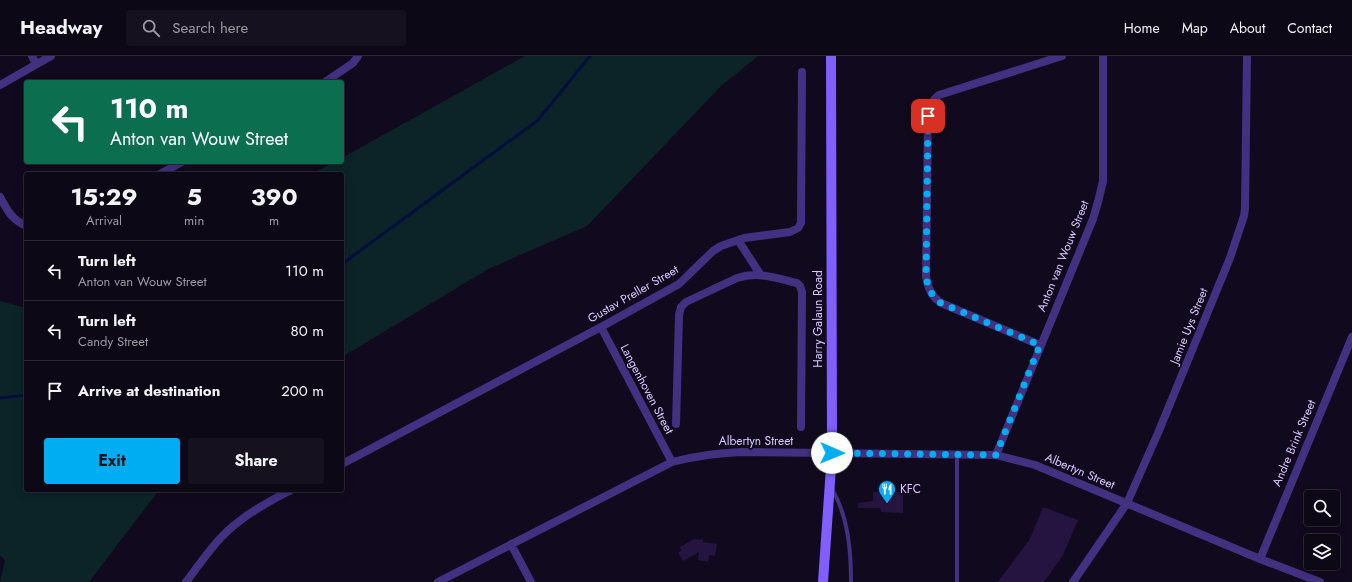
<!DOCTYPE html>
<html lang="en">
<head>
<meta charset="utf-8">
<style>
  :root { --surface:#0d0816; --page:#16111f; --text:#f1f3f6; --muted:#9a9aa1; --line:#2d2935; --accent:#00adf2 }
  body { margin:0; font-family:Jost,sans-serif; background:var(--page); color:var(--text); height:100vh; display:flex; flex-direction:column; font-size:15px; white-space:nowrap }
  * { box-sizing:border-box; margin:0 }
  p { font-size:13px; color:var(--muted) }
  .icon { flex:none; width:22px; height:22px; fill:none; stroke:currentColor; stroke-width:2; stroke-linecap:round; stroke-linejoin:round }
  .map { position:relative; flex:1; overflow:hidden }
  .sheet { position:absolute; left:24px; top:116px; width:320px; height:320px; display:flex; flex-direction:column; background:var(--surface); border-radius:4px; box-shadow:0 2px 10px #0003,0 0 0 1px var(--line) }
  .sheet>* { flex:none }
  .banner { position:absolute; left:24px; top:24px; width:320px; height:84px; border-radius:4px; box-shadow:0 2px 10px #0003,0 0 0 1px var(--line); background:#0b6e4f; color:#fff; overflow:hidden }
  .tools { position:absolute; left:1304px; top:434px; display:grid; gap:8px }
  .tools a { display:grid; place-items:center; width:36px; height:36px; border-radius:4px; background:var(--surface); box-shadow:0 2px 10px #0003,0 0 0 1px var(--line); font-size:20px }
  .pin { position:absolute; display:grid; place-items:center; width:34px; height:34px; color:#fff; margin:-17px; border-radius:8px; box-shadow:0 2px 6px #0006 }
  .me { position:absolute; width:44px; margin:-22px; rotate:91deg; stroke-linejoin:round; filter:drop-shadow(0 0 3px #0008) }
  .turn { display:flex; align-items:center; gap:14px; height:84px; padding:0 20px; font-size:18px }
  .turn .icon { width:52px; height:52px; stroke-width:2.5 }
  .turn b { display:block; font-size:28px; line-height:34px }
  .eta { display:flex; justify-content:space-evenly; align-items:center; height:68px; text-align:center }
  .eta b { font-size:24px; font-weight:700; line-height:28px }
  .button { display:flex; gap:8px; margin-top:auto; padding:8px 20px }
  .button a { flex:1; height:46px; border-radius:4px; background:var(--accent); color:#111; font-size:16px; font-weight:700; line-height:46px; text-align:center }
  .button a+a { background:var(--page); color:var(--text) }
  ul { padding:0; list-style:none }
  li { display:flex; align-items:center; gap:12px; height:60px; padding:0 20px; border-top:1px solid var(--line) }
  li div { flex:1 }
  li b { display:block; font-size:15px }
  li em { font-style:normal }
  header { display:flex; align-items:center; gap:24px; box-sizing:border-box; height:56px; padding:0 20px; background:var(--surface); border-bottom:1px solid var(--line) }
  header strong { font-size:19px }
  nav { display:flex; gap:22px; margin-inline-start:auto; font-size:14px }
  .search { width:280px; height:36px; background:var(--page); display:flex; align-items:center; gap:10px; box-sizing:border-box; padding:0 14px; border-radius:4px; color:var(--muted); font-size:15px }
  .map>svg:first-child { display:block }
  .green { fill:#0c2428 }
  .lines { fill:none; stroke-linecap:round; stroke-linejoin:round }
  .stream { stroke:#040e3c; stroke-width:3 }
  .building { fill:#251440 }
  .service { stroke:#423081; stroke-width:4 }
  .minor { stroke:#423081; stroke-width:8 }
  .secondary { stroke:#805eff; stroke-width:10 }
  .route { stroke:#00adf2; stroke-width:7; stroke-dasharray:0 12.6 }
  .labels { text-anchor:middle; stroke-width:3.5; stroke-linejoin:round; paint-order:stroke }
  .street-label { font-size:12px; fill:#d8c7ff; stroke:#110a1e }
  .poi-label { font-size:12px; fill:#d8c7ff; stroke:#110a1e; text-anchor:start }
</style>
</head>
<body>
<header>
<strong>Headway</strong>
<div class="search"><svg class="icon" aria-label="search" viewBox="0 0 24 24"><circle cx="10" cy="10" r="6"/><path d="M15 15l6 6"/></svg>Search here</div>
<nav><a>Home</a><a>Map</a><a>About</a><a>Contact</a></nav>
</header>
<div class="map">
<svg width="1352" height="526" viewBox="0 0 1352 526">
  <rect width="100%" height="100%" fill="#110a1e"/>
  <path class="green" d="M525,0H758L721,30L587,170L488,213L342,301V118H312L334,106H342V102Z
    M0,245L26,252V434H159L89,526H0L5,504L0,499Z"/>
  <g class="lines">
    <path class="stream" d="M342,208L538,64L590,0
      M0,342L26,339"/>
  </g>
  <path class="building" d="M873,436H899L903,439V457L881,456L880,452H858V447L873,445Z
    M1043,451L1078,464L1063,499L1044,526H998L1030,483Z
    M694,483L703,484V486L717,488L715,500L709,499L708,506L698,504L699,496L683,505L678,497L681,495L680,491Z"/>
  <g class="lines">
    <path class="service" d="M832,433C848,460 851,494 851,526
      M957,526V400"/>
    <path class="minor" d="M32,0L36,8
      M325,26L353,7L358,0
      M0,29L51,0
      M160,118L182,106
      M0,141C8,155 11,163 26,170
      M738,184L760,218
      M601,271L672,406
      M1040,289L941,247C931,240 928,232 926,220L928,60C930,51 931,45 939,39L1062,0
      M676,368L679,259L681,251L686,246L737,222C758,215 776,222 797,227L800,230L802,236L801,371
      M996,399L1093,163L1098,146L1103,125V0
      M342,408L601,271L679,228L713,195L721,190L744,182L790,176L798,172L801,167V161L802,16
      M511,488L531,526
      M1260,503L1352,281
      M186,526C203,504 218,480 241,464C256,452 274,443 291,434
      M438,526L672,406C695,400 717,397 741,396L996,399L1035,409L1260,503L1320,526
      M1073,526L1127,447L1158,377L1230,202L1244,160L1245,152L1247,0"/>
    <path class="secondary" d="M823,526L832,397L831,0"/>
  </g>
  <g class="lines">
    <path class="route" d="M832,397L996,399L1040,289L941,247C931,240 928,232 926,220L928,60"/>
  </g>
  <defs>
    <g id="restaurant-pin" transform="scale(0.9)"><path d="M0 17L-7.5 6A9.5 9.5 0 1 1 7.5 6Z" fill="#00adf2" stroke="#110a1e"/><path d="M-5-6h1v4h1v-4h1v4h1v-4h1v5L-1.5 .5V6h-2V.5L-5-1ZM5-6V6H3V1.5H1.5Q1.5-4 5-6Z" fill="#fff"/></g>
  </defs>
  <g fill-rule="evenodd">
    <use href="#restaurant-pin" x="887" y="433"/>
  </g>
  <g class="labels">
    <g class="street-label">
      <text transform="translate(1063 200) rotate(-68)" y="4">Anton van Wouw Street</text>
      <text transform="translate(633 238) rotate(-30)" y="4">Gustav Preller Street</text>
      <text transform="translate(818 263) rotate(-90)" y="4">Harry Galaun Road</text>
      <text transform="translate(1189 270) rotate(-68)" y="4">Jamie Uys Street</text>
      <text transform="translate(647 333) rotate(62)" y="4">Langenhoven Street</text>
      <text x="756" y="389">Albertyn Street</text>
      <text transform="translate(1294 387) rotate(-67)" y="4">Andre Brink Street</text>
      <text transform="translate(1080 415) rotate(23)" y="4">Albertyn Street</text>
    </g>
    <g class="poi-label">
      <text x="900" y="437">KFC</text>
    </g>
  </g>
</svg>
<div class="tools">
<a><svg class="icon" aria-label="search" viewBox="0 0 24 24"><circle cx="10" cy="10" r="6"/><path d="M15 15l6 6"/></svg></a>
<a><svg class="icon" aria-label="layers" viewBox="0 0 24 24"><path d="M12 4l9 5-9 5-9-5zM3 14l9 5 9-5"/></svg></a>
</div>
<div class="pin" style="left:928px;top:60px;background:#d93025"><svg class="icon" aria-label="arrive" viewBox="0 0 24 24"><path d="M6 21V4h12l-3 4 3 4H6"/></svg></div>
<svg class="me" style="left:832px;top:397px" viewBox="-20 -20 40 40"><circle r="19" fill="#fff"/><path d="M0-13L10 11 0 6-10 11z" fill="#00adf2"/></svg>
<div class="banner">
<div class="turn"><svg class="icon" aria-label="left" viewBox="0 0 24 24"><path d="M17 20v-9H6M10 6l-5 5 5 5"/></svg><div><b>110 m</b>Anton van Wouw Street</div></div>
</div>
<section class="sheet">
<div class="eta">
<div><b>15:29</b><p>Arrival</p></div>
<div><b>5</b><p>min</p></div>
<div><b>390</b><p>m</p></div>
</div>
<ul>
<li><svg class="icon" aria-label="left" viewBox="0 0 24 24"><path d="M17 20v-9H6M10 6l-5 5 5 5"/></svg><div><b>Turn left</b><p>Anton van Wouw Street</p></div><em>110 m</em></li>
<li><svg class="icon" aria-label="left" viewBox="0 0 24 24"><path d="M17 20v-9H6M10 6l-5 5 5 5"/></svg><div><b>Turn left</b><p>Candy Street</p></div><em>80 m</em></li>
<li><svg class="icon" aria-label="arrive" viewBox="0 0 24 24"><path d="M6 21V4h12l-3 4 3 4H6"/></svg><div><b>Arrive at destination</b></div><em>200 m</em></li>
</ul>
<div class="button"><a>Exit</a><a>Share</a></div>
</section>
</div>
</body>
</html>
